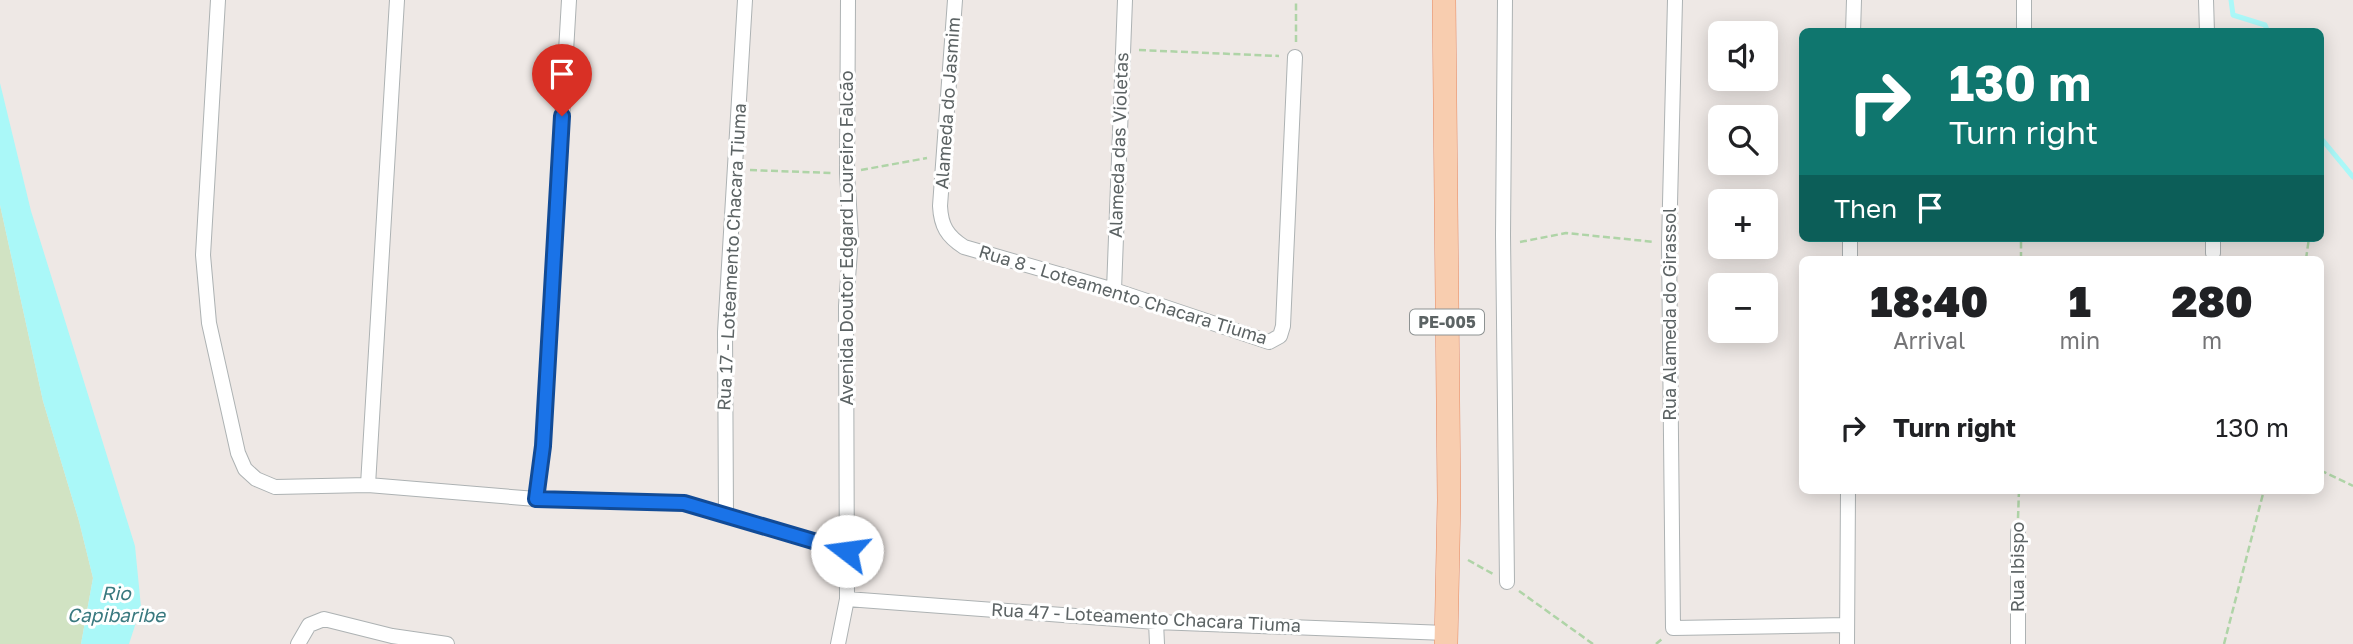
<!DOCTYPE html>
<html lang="en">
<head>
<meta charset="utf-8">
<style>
  :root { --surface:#fff; --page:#f6f6f6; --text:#202124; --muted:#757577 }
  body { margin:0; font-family:"Golos Text",sans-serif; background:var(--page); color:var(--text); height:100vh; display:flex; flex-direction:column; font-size:26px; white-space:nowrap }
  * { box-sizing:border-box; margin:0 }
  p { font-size:23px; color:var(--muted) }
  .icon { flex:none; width:38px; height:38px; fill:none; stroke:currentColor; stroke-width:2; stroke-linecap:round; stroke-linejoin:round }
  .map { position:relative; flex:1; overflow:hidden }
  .panel { position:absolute; left:1799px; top:256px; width:525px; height:238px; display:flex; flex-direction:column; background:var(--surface); border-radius:10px; box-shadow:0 4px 18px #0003 }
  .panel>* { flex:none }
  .guide { position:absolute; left:1799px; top:28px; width:525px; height:214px; border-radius:10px; box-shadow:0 4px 18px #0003; background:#0f766e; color:#fff; overflow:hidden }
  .buttons { position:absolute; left:1708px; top:21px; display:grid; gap:14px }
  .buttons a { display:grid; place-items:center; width:70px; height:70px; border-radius:10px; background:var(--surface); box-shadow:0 4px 18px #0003; font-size:35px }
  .pin { position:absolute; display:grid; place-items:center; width:60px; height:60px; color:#fff; margin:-72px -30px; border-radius:50% 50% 50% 0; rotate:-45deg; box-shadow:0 0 7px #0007 }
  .pin .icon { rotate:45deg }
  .me { position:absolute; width:77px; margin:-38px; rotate:285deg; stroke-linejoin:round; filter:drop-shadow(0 0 5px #0008) }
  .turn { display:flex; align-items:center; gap:24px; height:147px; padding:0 35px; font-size:32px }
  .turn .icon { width:91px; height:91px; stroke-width:2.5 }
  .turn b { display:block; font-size:49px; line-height:60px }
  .then { display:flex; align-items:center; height:66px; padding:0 35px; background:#0003; gap:14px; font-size:26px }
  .eta { display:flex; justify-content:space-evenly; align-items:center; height:119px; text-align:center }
  .eta b { font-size:42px; font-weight:800; line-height:49px }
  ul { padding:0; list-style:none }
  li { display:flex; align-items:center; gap:21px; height:105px; padding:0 35px }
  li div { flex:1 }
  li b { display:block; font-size:26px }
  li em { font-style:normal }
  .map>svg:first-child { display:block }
  .green { fill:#d1e3c3 }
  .water { fill:#aaf8f8 }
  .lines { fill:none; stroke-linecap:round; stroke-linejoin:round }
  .stream { stroke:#aaf8f8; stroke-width:5 }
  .street-casing { stroke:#adb2b3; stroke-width:16 }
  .primary-casing { stroke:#e68a65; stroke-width:24 }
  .path { stroke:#afd4a7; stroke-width:2.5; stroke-dasharray:7 3.5; stroke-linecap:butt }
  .street { stroke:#fff; stroke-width:14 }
  .primary { stroke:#f8cdaf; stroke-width:23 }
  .route-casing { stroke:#114b97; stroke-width:18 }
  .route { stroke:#1a73e8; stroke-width:12 }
  .labels { text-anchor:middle; stroke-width:6; stroke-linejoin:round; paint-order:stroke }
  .shield { fill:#fff; stroke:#8d9292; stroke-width:2 }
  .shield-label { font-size:16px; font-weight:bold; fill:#5c6364 }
  .street-label { font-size:18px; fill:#5c6364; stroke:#fff }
  .water-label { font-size:19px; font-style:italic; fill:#39797f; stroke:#fff }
</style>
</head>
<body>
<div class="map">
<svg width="2353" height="644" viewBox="0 0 2353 644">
  <rect width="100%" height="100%" fill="#eee8e5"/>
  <path class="green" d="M0,205L43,401L79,521L93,578L81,644H0Z"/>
  <path class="water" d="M0,83L31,211L135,546L141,607L129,644H81L93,578L79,521L43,401L0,205Z"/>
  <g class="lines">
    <path class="stream" d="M2231,0L2233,15L2265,25L2268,32
      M2320,137L2353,177"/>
    <g class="street-casing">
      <path id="street" d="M218,0L203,255L209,323L238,453L245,469L256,479L275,487L368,485L536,499L684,503L847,551
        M955,0L940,206C941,226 947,236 964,247L1114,290L1269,342L1280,336L1283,326L1295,57
        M1505,0L1503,235L1507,582
        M1675,0L1669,244L1673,628L1847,625
        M2206,0L2207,32
        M1853,32L1854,0
        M2024,32V0
        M2213,238V253
        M1850,259V238
        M1114,290L1125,0
        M368,485L397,0
        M536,499L543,446L569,0
        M726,514L725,332L745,0
        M847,599L1156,622L1446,633
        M1156,622L1157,644
        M298,644L309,625L324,619L392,636L447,644
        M838,644L847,599L846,306L851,237L847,173L848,0
        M1847,644L1848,490
        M2018,644V532"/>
    </g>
    <g class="primary-casing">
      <path id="primary" d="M1444,0L1449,500L1446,644"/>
    </g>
    <path class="path" d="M1296,42V0
      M1139,50L1279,56
      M750,170L831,173
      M861,170L927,158
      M1520,242L1566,233L1655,242
      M2021,259V238
      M2306,259L2309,238
      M2320,470L2353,486
      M2018,518L2019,490
      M1468,560L1493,574
      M1519,591L1593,644
      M1656,644L1663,638
      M2224,644L2264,490"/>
    <use href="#street" class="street"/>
    <use href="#primary" class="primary"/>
  </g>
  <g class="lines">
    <g class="route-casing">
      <path id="route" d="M562,116L543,446L536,499L684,503L847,551"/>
    </g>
    <use href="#route" class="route"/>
  </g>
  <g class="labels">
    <rect class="shield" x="1410" y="309.5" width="74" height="25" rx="5"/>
    <g class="shield-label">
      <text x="1447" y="328">PE-005</text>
    </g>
    <g class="street-label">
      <text transform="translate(948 103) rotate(-86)" y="6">Alameda do Jasmim</text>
      <text transform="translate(1119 145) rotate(-88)" y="6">Alameda das Violetas</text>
      <text transform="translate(847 238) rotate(-90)" y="6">Avenida Doutor Edgard Loureiro Falcão</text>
      <text transform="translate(732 257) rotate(-87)" y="6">Rua 17 - Loteamento Chacara Tiuma</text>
      <text transform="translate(1123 295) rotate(17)" y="6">Rua 8 - Loteamento Chacara Tiuma</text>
      <text transform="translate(1670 314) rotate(-90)" y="6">Rua Alameda do Girassol</text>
      <text transform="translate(2018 567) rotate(-90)" y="6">Rua Ibispo</text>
      <text transform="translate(1146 618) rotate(3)" y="6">Rua 47 - Loteamento Chacara Tiuma</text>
    </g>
    <g class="water-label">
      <text x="116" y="600">Rio<tspan x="116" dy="22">Capibaribe</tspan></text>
    </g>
  </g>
</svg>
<div class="buttons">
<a><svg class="icon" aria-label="sound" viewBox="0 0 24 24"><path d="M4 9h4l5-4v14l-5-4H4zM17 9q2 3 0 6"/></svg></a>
<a><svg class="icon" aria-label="search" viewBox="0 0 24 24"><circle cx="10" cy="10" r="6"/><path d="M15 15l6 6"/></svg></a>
<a>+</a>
<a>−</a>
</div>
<div class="pin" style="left:562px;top:116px;background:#d93025"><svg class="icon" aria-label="arrive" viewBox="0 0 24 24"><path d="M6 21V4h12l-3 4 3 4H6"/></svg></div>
<svg class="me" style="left:847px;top:551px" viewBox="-20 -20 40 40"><circle r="19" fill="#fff"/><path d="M0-13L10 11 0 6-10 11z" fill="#1a73e8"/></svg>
<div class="guide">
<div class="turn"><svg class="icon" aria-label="right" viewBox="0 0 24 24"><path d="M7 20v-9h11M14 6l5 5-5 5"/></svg><div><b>130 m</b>Turn right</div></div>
<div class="then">Then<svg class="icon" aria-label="arrive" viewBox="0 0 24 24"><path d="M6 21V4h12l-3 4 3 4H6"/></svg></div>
</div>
<section class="panel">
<div class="eta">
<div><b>18:40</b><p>Arrival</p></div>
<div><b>1</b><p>min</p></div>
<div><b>280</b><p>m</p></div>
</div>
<ul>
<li><svg class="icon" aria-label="right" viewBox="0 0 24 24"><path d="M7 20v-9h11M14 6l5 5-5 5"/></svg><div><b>Turn right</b></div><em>130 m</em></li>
</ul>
</section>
</div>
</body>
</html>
